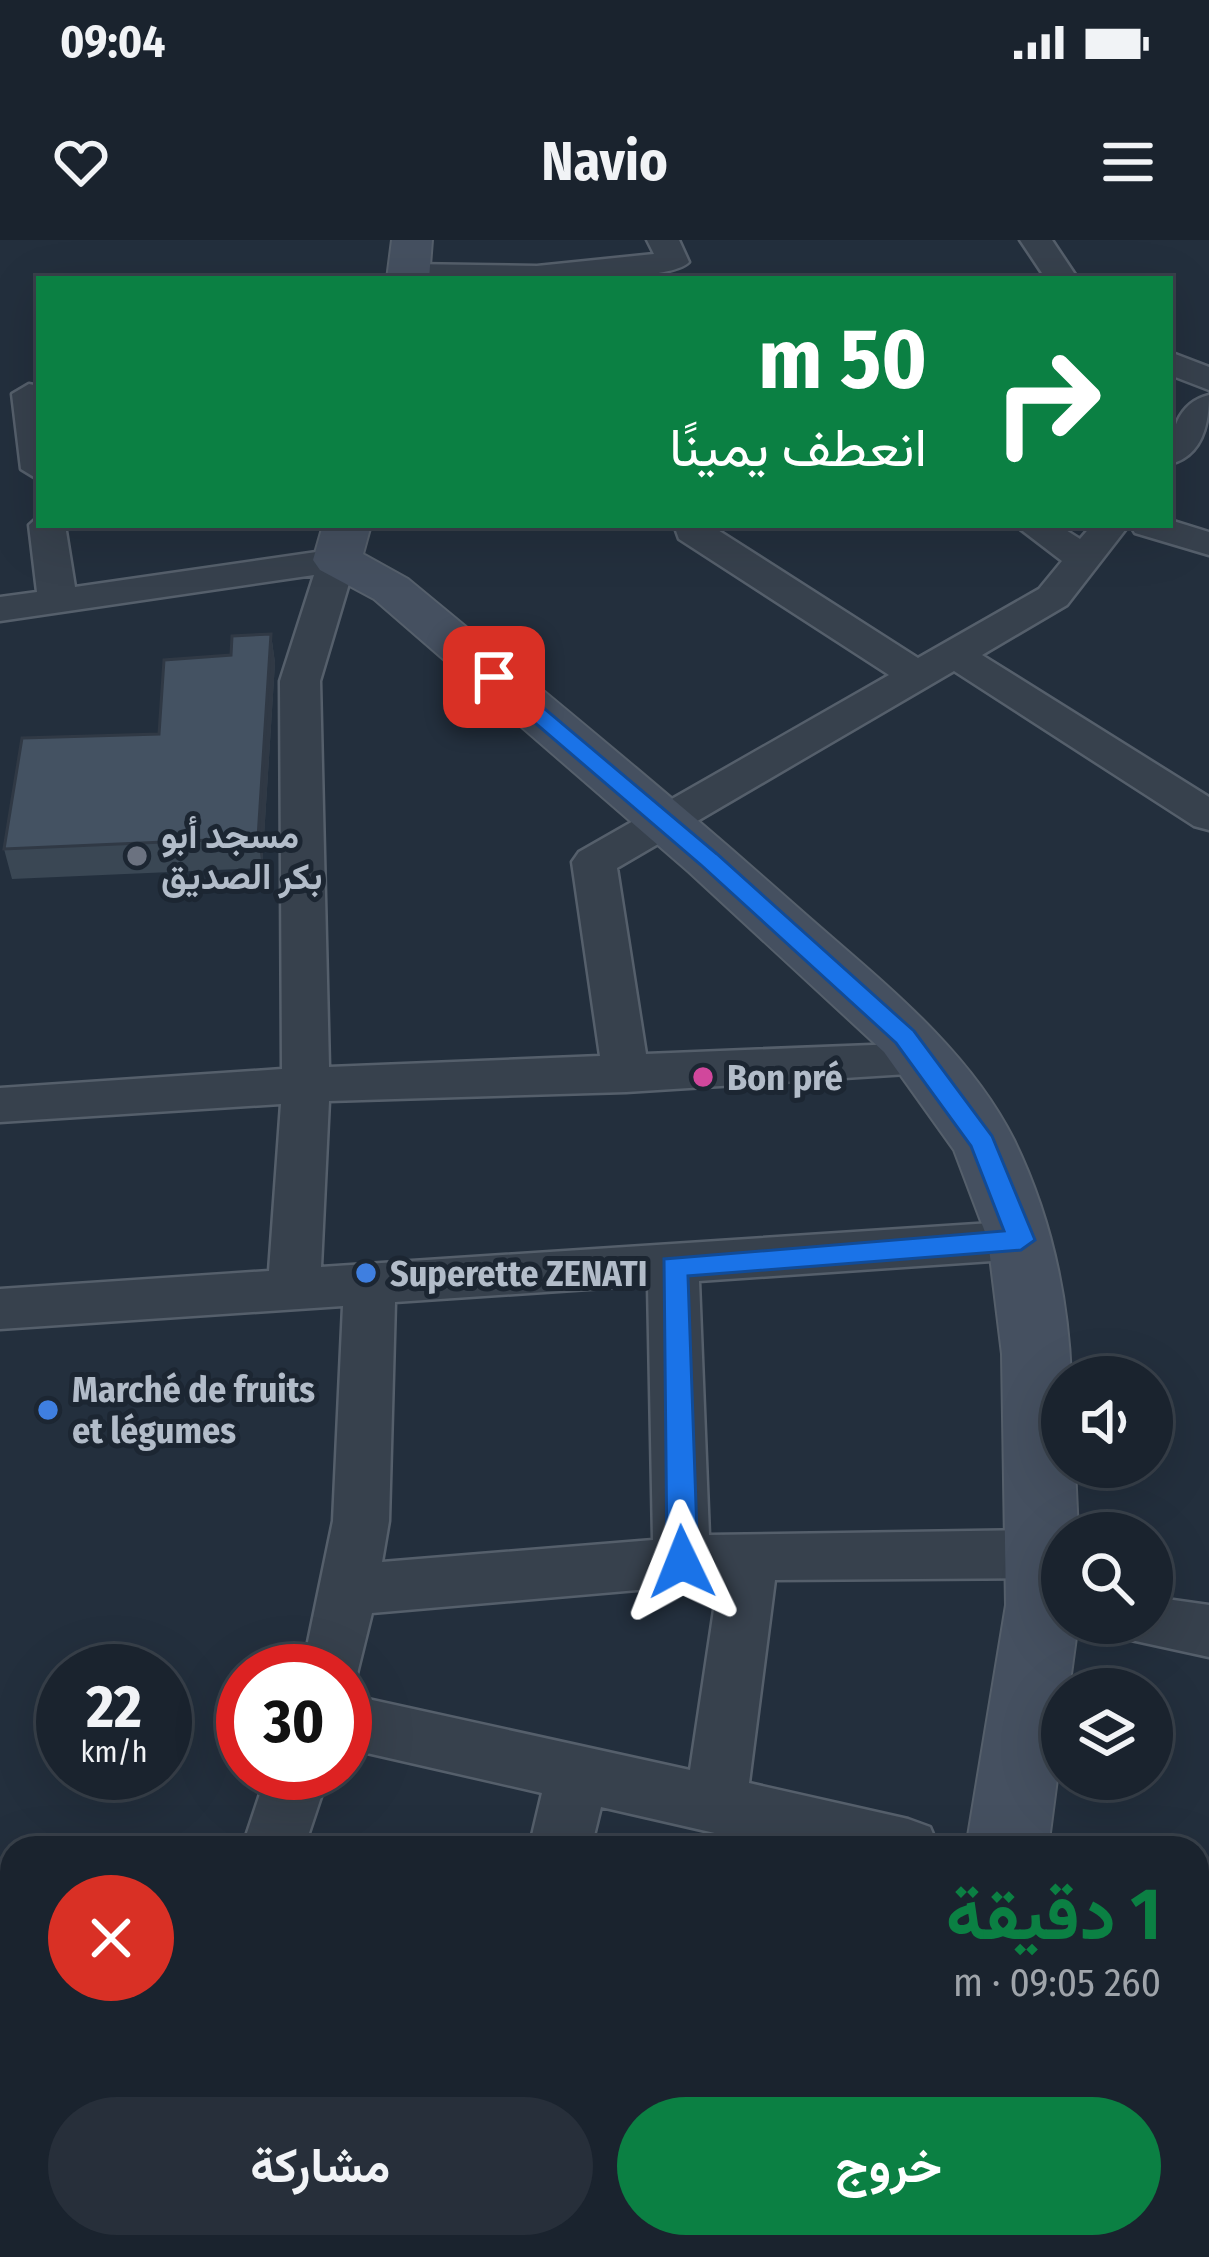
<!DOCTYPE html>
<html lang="ar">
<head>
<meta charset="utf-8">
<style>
  :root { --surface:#1a232e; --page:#272f3a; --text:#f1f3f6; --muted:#9fa4aa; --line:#38404a; --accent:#0b8043 }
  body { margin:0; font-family:"Fira Sans Condensed",Vazirmatn,sans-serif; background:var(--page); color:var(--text); direction:rtl; height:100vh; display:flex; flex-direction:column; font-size:45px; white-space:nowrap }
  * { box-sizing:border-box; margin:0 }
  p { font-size:39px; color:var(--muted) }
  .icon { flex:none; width:66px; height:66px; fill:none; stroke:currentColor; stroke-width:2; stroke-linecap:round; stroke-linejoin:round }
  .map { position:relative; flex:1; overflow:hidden; direction:ltr }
  .panel { position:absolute; left:0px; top:1596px; width:1209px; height:423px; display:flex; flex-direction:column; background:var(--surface); border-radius:36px 36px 0 0; box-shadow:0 12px 48px #0002,0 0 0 3px var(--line); direction:rtl }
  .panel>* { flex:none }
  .banner { position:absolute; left:36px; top:36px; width:1137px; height:252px; border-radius:0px; box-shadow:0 12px 48px #0002,0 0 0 3px var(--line); direction:rtl; background:#0b8043; color:#fff; overflow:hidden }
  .controls { position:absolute; left:1041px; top:1116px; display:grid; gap:24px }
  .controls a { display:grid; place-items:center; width:132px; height:132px; border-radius:50%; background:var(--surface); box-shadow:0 12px 48px #0002,0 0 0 3px var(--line); font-size:60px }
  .speed { position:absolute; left:36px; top:1404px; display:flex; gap:24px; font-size:60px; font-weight:700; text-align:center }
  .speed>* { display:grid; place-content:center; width:156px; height:156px; border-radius:50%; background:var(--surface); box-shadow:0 12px 48px #0002,0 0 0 3px var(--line); line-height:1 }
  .speed small { font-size:30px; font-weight:400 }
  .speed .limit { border:18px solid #d22; background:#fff; color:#111 }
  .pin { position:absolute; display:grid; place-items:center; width:102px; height:102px; color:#fff; margin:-51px; border-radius:24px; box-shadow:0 6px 18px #0006 }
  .me { position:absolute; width:132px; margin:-66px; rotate:358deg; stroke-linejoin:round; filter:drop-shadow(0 0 9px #0008) }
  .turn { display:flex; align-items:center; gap:42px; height:252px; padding:0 48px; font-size:54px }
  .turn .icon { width:156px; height:156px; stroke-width:2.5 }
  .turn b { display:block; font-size:84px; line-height:102px }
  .round { display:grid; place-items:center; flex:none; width:126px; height:126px; border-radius:63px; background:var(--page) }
  .summary { display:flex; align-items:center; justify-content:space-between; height:204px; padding:0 48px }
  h1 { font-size:72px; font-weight:700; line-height:90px; color:var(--accent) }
  .button { display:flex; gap:24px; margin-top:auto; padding:24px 48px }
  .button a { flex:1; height:138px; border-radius:72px; background:var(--accent); color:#fff; font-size:48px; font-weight:700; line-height:138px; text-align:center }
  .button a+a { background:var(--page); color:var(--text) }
  .status { display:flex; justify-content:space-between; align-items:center; height:84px; padding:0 60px; background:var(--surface); direction:ltr }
  .status svg { height:33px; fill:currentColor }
  header { display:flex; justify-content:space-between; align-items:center; height:156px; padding:0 48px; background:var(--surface); font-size:54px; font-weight:700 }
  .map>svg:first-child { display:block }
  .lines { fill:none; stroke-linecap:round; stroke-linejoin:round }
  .street-casing { stroke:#555f6b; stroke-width:5 }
  .secondary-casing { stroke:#555f6b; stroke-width:4 }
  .street { fill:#37414d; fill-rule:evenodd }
  .secondary { fill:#455060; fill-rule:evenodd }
  .wall { fill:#3a4754 }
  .shaded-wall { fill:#303945 }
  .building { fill:#445262; stroke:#303945; stroke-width:3 }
  .route { fill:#1a73e8; stroke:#114b97; stroke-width:3 }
  .worship-dot { fill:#6b7280; stroke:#1c2632; stroke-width:4.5 }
  .hotel-dot { fill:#d1479c; stroke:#1c2632; stroke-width:4.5 }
  .shop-dot { fill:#3f7fe0; stroke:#1c2632; stroke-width:4.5 }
  .labels { text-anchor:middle; stroke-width:10; stroke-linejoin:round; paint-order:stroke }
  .poi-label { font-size:36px; font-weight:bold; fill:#b2bcc9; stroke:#1c2632; text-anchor:start }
</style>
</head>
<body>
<div class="status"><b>09:04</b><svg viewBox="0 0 49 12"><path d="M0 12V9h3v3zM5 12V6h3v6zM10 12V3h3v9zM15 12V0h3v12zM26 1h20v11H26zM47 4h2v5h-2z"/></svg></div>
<header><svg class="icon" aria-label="menu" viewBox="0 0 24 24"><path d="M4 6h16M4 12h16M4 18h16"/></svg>Navio<svg class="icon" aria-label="heart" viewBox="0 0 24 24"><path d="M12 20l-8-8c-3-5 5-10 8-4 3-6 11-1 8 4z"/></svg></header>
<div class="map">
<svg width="1209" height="2017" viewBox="0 0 1209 2017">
  <rect width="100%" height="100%" fill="#232f3d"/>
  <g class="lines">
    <g class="street-casing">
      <path id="street" d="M647,0H679L689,22C667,48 442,39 396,39L393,34L409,24L537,26L654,14Z
        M1020,0H1052L1078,39H1046Z
        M1170,112L1209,127V150L1170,135Z
        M29,144L39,146V240L21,229L12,154Z
        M1209,155C1209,183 1203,216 1170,224C1170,195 1176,163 1209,155Z
        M39,276V285H65L75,347L337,309L356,320L320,441L329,827L600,816L572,622L579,612L889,435L679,299L674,285H710L918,418L1039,349L1062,321L1015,285H1058L1080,299L1092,285H1129L1067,365L982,415L1209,557V590L1194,586L954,431L617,628L646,814L922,803L939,808L946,820L939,832L626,852L329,861L321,1027L1021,981L1039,986L1046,1000L1039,1014L1021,1019L699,1041L709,1295L1042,1290L1062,1297V1331L1042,1338L775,1340L749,1543L908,1579L930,1587L939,1608H780L601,1567L591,1608H529L542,1553L345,1508V1454L690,1530L718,1343L372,1373L353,1450L345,1453V1431H302L333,1281L343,1066L0,1089V1049L269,1031L281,864L0,882V848L282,829L280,441L314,335L0,381V357L37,352L29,285ZM648,1045L653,1300L382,1322L389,1281L395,1062Z
        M1170,280L1209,292V315L1135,293L1130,285H1170Z
        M1152,1357L1209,1365V1417L1131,1400L1123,1383H1152Z
        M267,1533H329L304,1608H242Z
        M1197,1750L1209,1755V1828L1197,1823Z
        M99,2007H169L165,2017H95Z
        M440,2007H540L544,2017H444Z"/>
    </g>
    <g class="secondary-casing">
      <path id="secondary" d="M392,0H432L429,39H387Z
        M323,285H371L363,314L408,339C541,449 676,559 805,674C880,740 968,808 1014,900C1050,974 1068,1055 1071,1137H1062V1227H1075L1078,1293H1062V1383H1078L1069,1449H1062V1501L1048,1608H966L1006,1365L1002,1114L988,1000L954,910L884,812L689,632L374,359L320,330L313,320Z
        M903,2007H995L994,2017H902Z"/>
    </g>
    <use href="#street" class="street"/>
    <use href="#secondary" class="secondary"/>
  </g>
  <path class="wall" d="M271,394L275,423L262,628L12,639L4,609L159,494L231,415Z"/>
  <path class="shaded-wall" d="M271,394L275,423L262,628L258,598Z"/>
  <path class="building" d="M271,394L258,598L4,609L22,498L159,494L164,420L231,415L232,396Z"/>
  <path class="route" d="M486,432H501L717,614L914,791L992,896L1035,1000L1021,1010L688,1036L698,1322L682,1335L667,1322L664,1019L1004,991L971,906L896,803L701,625L486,441Z"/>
  <circle class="worship-dot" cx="137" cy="616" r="12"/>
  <circle class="hotel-dot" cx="703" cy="837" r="12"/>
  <g class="shop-dot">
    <circle cx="366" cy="1033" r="12"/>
    <circle cx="48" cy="1170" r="12"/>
  </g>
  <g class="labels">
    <g class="poi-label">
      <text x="161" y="608">مسجد أبو<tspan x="161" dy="41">بكر الصديق</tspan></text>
      <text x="727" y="850">Bon pré</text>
      <text x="390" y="1046">Superette ZENATI</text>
      <text x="72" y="1162">Marché de fruits<tspan x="72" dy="41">et légumes</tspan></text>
    </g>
  </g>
</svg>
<div class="controls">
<a><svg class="icon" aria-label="sound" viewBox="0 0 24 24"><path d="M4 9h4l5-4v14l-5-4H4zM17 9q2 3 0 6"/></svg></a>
<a><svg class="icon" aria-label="search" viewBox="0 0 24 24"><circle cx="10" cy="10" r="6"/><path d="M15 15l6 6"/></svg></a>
<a><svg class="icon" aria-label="layers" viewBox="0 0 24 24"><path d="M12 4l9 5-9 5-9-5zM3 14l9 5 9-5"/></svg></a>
</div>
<div class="speed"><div>22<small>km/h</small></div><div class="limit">30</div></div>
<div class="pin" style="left:494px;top:437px;background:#d93025"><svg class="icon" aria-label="arrive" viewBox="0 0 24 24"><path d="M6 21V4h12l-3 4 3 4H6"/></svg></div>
<svg class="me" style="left:682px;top:1322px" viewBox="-20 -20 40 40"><path d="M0-17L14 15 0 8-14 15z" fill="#1a73e8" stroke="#fff" stroke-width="4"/></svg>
<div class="banner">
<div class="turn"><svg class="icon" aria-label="right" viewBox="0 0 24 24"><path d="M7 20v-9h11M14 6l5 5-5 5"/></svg><div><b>50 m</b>انعطف يمينًا</div></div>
</div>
<section class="panel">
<div class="summary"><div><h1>1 دقيقة</h1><p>260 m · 09:05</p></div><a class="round" style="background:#d93025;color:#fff"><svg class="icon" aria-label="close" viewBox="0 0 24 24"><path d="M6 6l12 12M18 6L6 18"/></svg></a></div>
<div class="button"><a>خروج</a><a>مشاركة</a></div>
</section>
</div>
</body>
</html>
